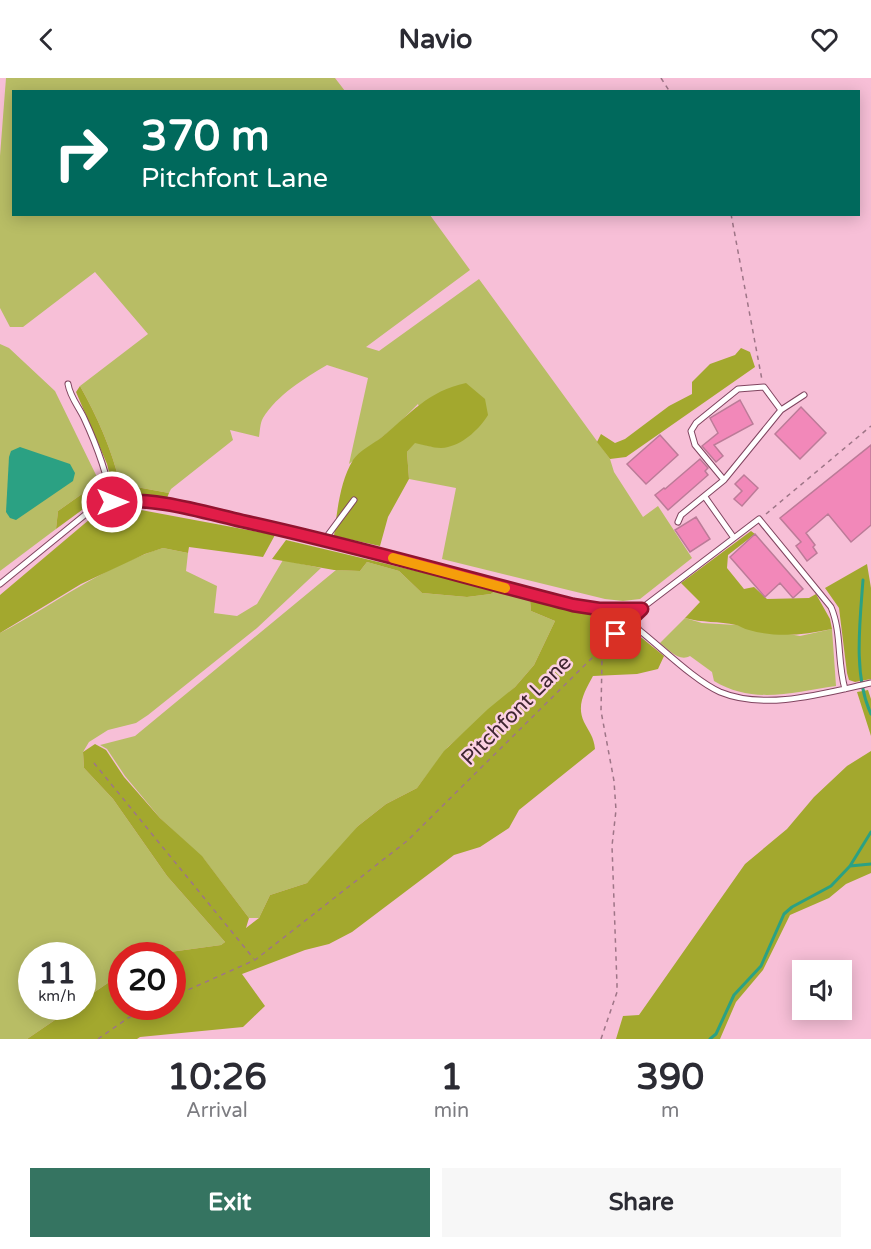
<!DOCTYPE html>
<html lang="en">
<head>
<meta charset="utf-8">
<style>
  :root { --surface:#fff; --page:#f7f7f7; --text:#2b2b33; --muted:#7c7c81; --accent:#357461 }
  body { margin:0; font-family:"Varela Round",sans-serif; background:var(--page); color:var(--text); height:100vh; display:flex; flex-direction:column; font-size:22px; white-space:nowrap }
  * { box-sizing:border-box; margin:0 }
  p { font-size:20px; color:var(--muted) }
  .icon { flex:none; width:33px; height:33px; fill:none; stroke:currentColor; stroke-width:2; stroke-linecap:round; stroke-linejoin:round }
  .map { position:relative; height:961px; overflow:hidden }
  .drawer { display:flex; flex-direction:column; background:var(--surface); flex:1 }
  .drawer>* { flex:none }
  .guide { position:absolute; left:12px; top:12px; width:848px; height:126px; border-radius:0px; box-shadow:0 3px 15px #0003; background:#00695c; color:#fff; overflow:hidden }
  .tools { position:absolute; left:792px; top:882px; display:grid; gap:12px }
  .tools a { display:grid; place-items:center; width:60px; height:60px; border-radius:0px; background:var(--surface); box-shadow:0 3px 15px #0003; font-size:30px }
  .speed { position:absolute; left:18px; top:864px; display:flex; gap:12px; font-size:30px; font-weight:700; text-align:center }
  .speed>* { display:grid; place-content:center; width:78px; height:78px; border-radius:50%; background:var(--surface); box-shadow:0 3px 15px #0003; line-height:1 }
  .speed small { font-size:15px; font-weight:400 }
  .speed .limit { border:9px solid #d22; background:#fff; color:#111 }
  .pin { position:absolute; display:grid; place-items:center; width:51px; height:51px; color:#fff; margin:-26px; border-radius:12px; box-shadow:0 3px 9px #0006 }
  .me { position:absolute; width:66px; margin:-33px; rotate:90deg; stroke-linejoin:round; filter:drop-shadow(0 0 4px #0008) }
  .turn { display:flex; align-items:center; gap:21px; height:126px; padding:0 30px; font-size:27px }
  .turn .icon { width:78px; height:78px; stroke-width:2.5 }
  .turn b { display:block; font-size:42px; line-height:51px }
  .eta { display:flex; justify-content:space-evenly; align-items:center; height:102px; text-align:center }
  .eta b { font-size:36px; font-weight:700; line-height:42px }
  .action { display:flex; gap:12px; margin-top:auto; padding:12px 30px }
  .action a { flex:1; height:69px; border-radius:0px; background:var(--accent); color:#fff; font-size:24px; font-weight:700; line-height:69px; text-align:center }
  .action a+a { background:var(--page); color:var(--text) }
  header { display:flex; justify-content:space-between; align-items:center; height:78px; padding:0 30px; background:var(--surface); font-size:27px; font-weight:700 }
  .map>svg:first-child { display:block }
  .green { fill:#b8bd65 }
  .forest { fill:#a3a82e }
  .water { fill:#2ba183 }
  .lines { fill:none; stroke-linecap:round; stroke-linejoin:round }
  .stream { stroke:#2ba183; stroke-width:3 }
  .building { fill:#f288b9; stroke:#bc7b98; stroke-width:1.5 }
  .service-casing { stroke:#804560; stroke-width:7 }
  .path { stroke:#9e7587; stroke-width:1.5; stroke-dasharray:4.5 4.5; stroke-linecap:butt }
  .service { stroke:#fff; stroke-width:5 }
  .route-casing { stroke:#92132f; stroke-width:15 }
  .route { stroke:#e11d48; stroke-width:10 }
  .slow { stroke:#f59e0b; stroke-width:10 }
  .labels { text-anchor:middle; stroke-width:5; stroke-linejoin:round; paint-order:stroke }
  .street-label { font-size:21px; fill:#402631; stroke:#fcd1e2 }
</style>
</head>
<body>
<header><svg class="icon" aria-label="back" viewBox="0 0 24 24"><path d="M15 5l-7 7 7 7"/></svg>Navio<svg class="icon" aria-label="heart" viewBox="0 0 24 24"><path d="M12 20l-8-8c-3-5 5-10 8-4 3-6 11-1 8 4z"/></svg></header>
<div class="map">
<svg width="871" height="961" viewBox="0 0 871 961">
  <rect width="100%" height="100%" fill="#f7bfd7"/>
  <path class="green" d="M6,0H335L345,13L14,14V136L430,137L470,192L366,269L379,273L479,201L610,381L614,394L643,439L658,428L692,480L640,521L623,523L605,521L442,481L456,410L409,401L407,374L415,364L433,369L418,326L397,347L349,386L368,300L327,287C305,300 277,317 263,340C260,345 260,353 259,359L230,352L233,362L171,411L169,415L120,406C112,372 97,338 80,308L148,256L95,194L23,249H10L0,230V78Z
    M0,266L9,270L55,313L97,399L82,416L58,433L56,451L0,493Z
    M163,470L188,475L186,493L217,508L214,535L237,538L257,526L283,482L321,490L257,550L148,637L136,645L108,652L89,664L83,674L84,690L113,721L167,798L225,864L221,867L148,877L122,878L121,896L83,922L82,878H32V928L74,929L27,961H0V555C54,527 103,488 163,470Z
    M367,484L399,493L422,515L467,519L491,516L496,512L530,522L531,533L555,543L534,587L515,609L448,669L417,710L386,726L358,748L332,783L307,805L270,817L259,840H249L204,781L160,740L125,698L107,671L100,667L135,658L336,492L360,493Z
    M685,540L702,545L736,547L800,558L832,551L836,608C794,614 753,627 714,603L712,594L690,578C679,584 669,572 660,565Z"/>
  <path class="forest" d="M741,270L750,274L755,289L626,379L610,381L597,364L601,356L615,365L625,361L669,328L692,316V304L710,286L735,277Z
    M466,305L485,321L488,337C480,350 465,365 448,369C438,372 425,367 415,365L407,374L409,401L388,439L380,468L334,458C337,434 340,403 353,382C359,373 373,366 382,359C410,336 428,313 466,305Z
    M80,308C97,338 112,372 120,406L169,415L165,425L115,418L107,386L76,314Z
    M97,399L102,403L106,420L97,421L56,451L58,433L82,416Z
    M125,429L275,457L263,479L189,469L188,475L163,470L145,476L81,506L0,555V517L90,441L106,432Z
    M751,453L755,456L728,477L727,490L744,511L754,509L767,521L809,520L816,516L830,541L832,551C804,557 777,560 749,552C744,551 740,548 736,547C719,543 702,545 685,540L700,524L681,505Z
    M286,462L496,512L491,516L467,519L422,515L399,493L367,484L360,493L334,492L272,481Z
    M867,486L871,510V601L855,604L849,602L847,595L839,530L825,510Z
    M530,522L604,538L628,536L632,552L664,578L658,591L637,596L593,598C585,613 576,627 584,644C589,654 594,659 595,671L519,732L509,750L480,769L454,777L352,854L329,866L305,872L242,896L265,928L243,949L140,959L137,961H27L74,929L82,928L83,922L121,896L122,928H172V878L148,877L221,867L225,864L167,798L113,721L84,690L83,674L95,666L106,672L124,699L160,740L202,778L249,840L246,850L259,840L270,817L307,805L358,748L386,726L417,710L444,673L488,631L515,609L534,587L555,543L531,533Z
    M868,612L871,621V658L857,614Z
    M871,673V795L846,806L829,820L790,837L763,892L736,924L720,961H616L623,938L639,937L745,786L787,751L814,719L847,688Z"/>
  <path class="water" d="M20,369L70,386L75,395L73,403L16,442L10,440L6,434L9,379L11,373Z"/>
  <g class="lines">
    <path class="stream" d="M863,502C860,543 853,598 871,636
      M850,788L871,786
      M710,961L716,956L734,917L761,888L784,836L792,829L831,808L850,788L871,754"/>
  </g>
  <path class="building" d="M740,322L753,346L714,367L723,378L716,384L702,368L718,355L710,340Z
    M801,329L826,355L800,381L775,356Z
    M660,357L678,377L646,406L627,386Z
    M871,367V447L851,464L828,436L806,455L815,467L813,469L817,475L807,483L796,468L801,464L780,440Z
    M700,381L708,390L705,393L708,397L668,432L655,417L664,410L665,411Z
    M744,397L758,410L742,428L734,421L742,413L735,406Z
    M696,439L710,461L690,474L675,452Z
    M755,456L803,511L793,520L780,505L765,519L730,479Z"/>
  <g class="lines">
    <g class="service-casing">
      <path id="service" d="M68,306C70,319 79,329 84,340C97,368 107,394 112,425
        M724,402L695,367L691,353L696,345L738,311L764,309L781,332
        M705,419L734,460
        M678,444L681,437L724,402L781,332L804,317
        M325,461L354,422
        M0,506L97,427L121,423L187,431L325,461L573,527L599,531L642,530
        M633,541L639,552C662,570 695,603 720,614C766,633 825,615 871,605
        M600,572L642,530L759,441L831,529C842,555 837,584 845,611"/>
    </g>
    <path class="path" d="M661,0L670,14
      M731,136L762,302
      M766,436L871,348
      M94,685L254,881
      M172,919L255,882L407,763L595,577
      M98,961L128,940L153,928
      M601,961L617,914V907L612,768L616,732L614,703L601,633L602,581"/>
    <use href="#service" class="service"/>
  </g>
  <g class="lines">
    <g class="route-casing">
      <path id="route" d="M112,424C151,418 203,434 242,443C353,467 463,499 573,527L599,531H642L616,556"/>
    </g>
    <use href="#route" class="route"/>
    <path class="slow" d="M393,480L505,510"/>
  </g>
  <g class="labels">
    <g class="street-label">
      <text transform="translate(516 632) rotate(-45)" y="7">Pitchfont Lane</text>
    </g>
  </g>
</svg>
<div class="tools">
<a><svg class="icon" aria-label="sound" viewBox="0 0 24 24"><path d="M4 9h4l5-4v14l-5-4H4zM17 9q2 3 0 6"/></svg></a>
</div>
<div class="speed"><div>11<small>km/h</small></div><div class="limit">20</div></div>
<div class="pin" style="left:616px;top:556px;background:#d93025"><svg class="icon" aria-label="arrive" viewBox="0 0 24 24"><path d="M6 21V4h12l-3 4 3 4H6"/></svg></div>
<svg class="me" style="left:112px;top:424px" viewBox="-20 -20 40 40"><circle r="17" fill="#e11d48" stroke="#fff" stroke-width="3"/><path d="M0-11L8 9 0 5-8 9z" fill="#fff"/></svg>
<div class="guide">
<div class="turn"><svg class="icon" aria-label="right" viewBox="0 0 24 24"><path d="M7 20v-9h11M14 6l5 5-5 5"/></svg><div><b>370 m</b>Pitchfont Lane</div></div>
</div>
</div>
<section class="drawer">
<div class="eta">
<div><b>10:26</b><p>Arrival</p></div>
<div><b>1</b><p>min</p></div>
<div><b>390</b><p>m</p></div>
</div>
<div class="action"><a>Exit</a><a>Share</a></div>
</section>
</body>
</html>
